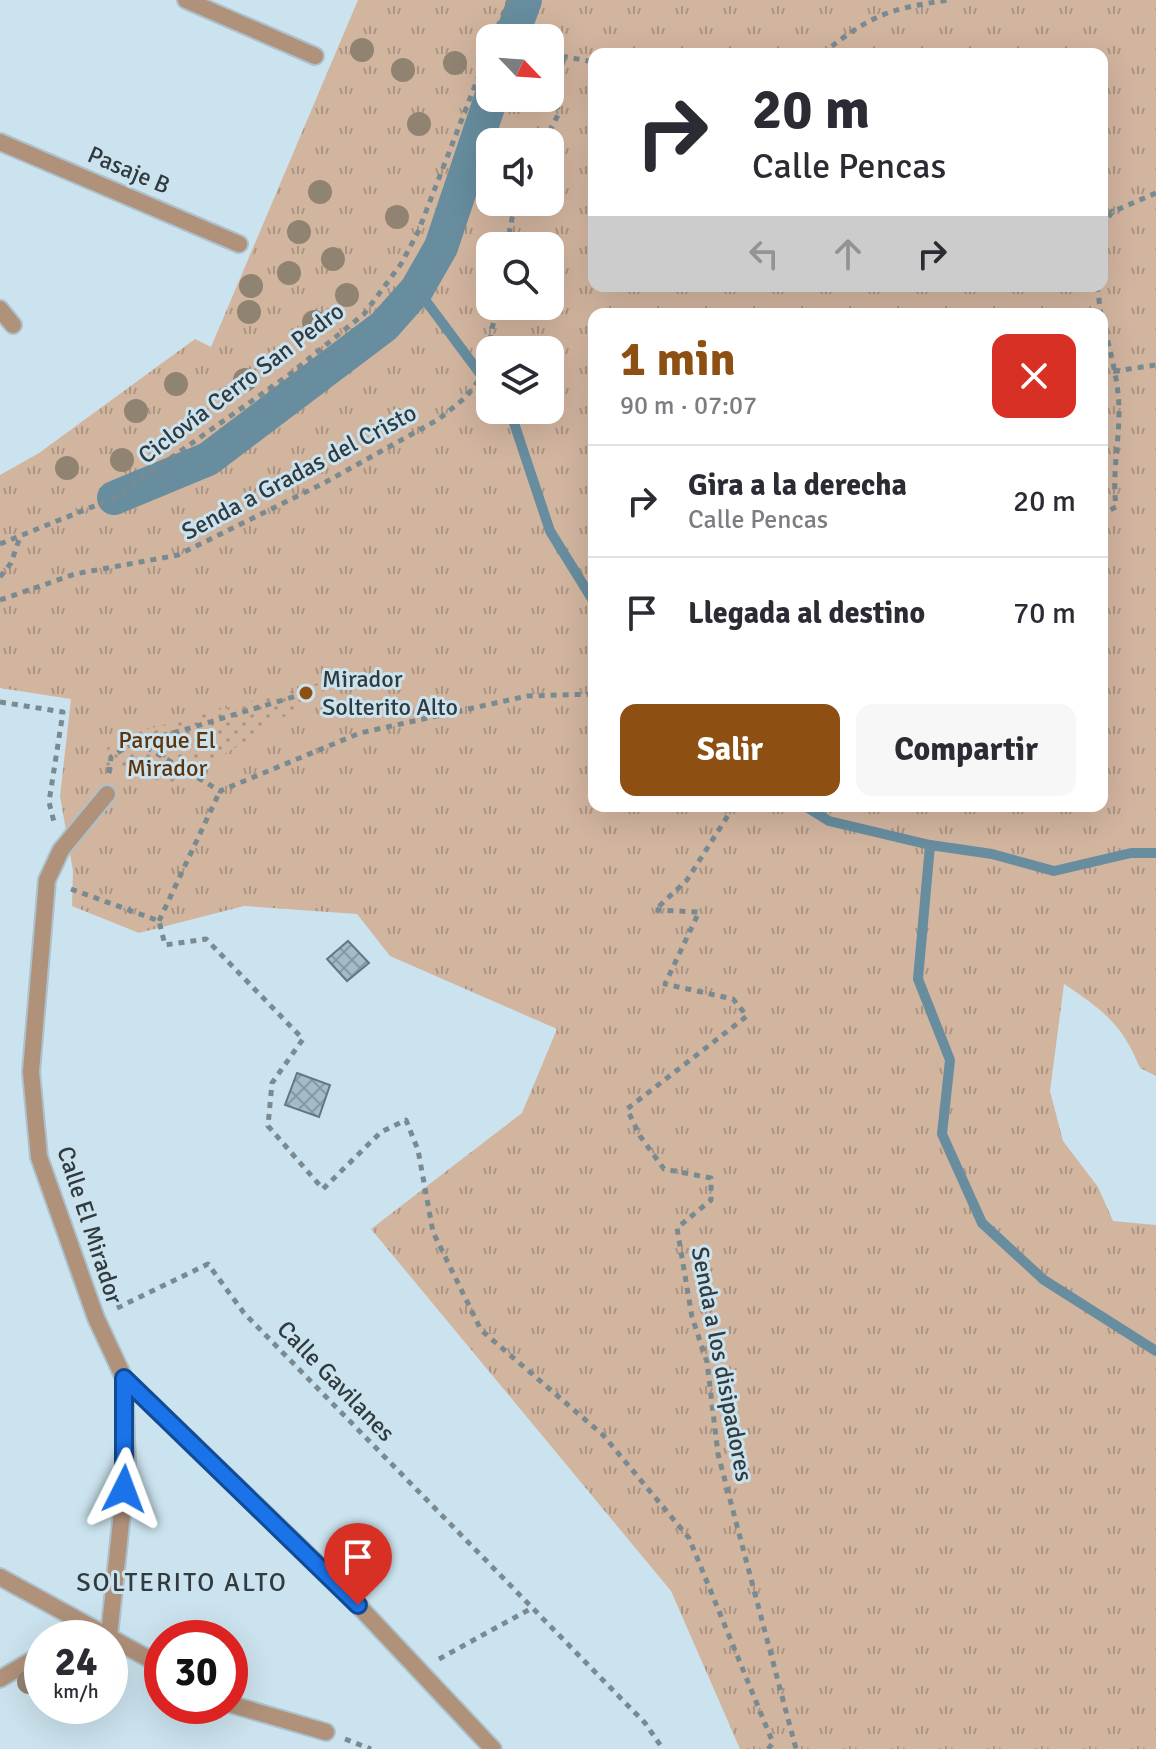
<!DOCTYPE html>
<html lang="es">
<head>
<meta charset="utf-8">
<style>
  :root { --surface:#fff; --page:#f7f7f7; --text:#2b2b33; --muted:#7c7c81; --line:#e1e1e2; --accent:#8d4f12 }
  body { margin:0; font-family:Signika,sans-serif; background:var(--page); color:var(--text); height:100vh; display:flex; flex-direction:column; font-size:30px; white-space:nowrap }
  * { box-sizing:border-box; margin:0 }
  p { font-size:26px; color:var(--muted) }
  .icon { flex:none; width:44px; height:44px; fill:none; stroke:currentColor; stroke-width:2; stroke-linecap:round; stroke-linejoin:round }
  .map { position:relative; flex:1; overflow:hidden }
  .drawer { position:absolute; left:588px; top:308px; width:520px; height:504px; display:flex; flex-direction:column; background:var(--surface); border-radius:16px; box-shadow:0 8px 32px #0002 }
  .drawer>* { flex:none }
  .banner { position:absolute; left:588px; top:48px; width:520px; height:244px; border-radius:16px; box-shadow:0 8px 32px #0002; background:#fff; color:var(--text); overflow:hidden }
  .needle { width:52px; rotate:115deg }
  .controls { position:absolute; left:476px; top:24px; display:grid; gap:16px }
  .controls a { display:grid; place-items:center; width:88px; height:88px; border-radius:16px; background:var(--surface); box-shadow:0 8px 32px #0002; font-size:40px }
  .speed { position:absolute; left:24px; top:1620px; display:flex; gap:16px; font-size:40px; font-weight:700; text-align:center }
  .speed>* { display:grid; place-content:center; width:104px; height:104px; border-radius:50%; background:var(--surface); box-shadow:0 8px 32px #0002; line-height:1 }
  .speed small { font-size:20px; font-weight:400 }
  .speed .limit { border:12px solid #d22; background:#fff; color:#111 }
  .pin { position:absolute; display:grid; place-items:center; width:68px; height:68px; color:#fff; margin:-82px -34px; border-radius:50% 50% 50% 0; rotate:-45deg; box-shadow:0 0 8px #0007 }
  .pin .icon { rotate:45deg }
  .me { position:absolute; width:88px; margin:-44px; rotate:3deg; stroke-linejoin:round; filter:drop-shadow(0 0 6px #0008) }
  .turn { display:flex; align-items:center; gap:28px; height:168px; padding:0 32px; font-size:36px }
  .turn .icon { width:104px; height:104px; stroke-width:2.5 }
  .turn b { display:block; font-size:56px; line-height:68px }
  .lanes { display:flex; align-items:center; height:76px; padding:0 32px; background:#0003; justify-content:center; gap:40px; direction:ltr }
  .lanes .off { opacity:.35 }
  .round { display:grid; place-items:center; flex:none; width:84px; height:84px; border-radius:16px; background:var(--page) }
  .summary { display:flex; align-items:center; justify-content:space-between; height:136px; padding:0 32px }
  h1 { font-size:48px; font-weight:800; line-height:60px; color:var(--accent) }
  .button { display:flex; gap:16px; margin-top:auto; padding:16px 32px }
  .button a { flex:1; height:92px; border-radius:16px; background:var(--accent); color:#fff; font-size:32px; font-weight:800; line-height:92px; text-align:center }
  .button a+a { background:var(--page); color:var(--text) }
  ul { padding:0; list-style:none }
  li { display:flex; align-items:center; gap:24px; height:112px; padding:0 32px; border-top:2px solid var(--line) }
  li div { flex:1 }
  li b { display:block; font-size:30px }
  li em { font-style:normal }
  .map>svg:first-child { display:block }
  .grass { fill:url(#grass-tufts); fill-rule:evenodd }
  .park { fill:url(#park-dots) }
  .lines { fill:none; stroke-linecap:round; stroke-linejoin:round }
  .stream { stroke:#678d9e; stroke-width:10 }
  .canal { stroke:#678d9e; stroke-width:34 }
  .building { fill:url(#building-cross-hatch); stroke:#627882; stroke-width:2 }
  .lane-casing { stroke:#acc1cb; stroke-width:20 }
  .street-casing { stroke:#acc1cb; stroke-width:20 }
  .path { stroke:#798a91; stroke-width:5; stroke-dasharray:6 6; stroke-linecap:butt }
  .lane { stroke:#b0917a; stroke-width:16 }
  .street { stroke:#b0917a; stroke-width:16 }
  .tree { fill:#908372 }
  .route-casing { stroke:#114b97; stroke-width:20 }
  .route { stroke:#1a73e8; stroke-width:14 }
  .poi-dot { fill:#8d4f12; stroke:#cbe3ee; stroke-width:3 }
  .labels { text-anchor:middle; stroke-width:6; stroke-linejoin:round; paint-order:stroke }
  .street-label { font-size:24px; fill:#313b3f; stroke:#cbe3ee }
  .poi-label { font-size:24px; fill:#313b3f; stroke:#cbe3ee; text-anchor:start }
  .park-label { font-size:24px; fill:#5f350d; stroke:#cbe3ee }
  .neighbourhood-label { font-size:26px; letter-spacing:2px; fill:#313b3f; stroke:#cbe3ee }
</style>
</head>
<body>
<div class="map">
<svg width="1156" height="1749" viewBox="0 0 1156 1749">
  <defs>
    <pattern id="grass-tufts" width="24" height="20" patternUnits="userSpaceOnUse" patternTransform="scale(2)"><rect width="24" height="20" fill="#d2b59f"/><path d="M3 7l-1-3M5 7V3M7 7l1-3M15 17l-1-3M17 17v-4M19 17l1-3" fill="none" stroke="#ab9483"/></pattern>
    <pattern id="park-dots" width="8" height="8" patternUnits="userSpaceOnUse" patternTransform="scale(2)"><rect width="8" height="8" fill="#d2b59f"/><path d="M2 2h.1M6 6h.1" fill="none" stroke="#ab9483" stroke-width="1.8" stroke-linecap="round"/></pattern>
    <pattern id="building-cross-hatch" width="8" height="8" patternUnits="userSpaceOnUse" patternTransform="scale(2)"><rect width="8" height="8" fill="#a4bcc7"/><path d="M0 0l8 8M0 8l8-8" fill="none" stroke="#869aa3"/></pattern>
  </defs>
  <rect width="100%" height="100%" fill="#cbe3ee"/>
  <path class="grass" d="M358,0H1156V1076L1140,1068C1122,1024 1103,1010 1064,984L1050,1091L1063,1141L1098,1187L1113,1221L1156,1225V1749H740L671,1591L371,1229L522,1113L557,1029L390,956L357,914L244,906L139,933L72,906L73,871L60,796L71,699L0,688V475L39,453L195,339L211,347ZM490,38H550V98H490ZM594,54H1102V286H594ZM490,142H550V202H490ZM490,246H550V306H490ZM594,314H1102V806H594ZM490,350H550V410H490Z"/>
  <path class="park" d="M330,680V687L242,744L169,785L125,768L96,767L108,747L144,730Z"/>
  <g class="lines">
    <path class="stream" d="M417,289L490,387
      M506,410L513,420L550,531L594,602
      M805,806L829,821L930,845L992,854L1054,871L1131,853H1156
      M930,845L918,979L950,1060L942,1134L982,1223L1044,1280L1156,1351"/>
    <path class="canal" d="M511,38L525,0
      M114,498L208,459L384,326L417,289L441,247L491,98"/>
  </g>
  <path class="building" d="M348,941L369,963L347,981L327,959Z
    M297,1073L330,1085L319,1117L285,1105Z"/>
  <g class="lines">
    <g class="lane-casing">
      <path id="lane" d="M186,0L315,56
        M0,142L239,244
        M0,309L13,325"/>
    </g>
    <g class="street-casing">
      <path id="street" d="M107,794L61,850L47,880L31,1072L39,1157L96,1318L124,1378L127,1465L109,1636
        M124,1378L338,1584L493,1749
        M0,1577L162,1666
        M70,1638L89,1627
        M0,1679L42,1654
        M230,1704L326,1732"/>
    </g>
    <path class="path" d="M495,35L507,38
      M493,38L509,0
      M550,54L594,62
      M822,54C871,15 887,9 949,0
      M544,142L559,113L552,89L564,59
      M1102,201L1112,212
      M1102,227L1112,212L1156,193
      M507,246L515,202
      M1097,286L1101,314
      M1102,317C1109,349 1119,379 1119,411C1119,444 1112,474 1116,507L1102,514
      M1102,373L1156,365
      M0,544L114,498L290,374L364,314L401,264L418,232L490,47
      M0,577L11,563L20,537
      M0,600L75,574L178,555L324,483L439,419L466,397L482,376L497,306
      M0,702L63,712L49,802L54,822
      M136,741L220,791L360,733L527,696L594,694
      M109,773L111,757L136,741L170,734L306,693
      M734,806L687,880L655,910L699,912L665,984L733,999L747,1016L627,1109L640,1136L664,1169L711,1178V1200L677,1228L692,1317L707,1362L718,1454L796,1749
      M71,889L159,921L165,945L206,939L303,1039L272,1083L268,1126L323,1189L381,1132L406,1120L418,1150L433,1232L481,1330L603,1435L689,1538L773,1743L768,1749
      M159,921L220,791
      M117,1308L208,1264L244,1313L645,1723L663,1749
      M439,1659L532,1608
      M345,1739L371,1749"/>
    <use href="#lane" class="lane"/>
    <use href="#street" class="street"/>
  </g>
  <g class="tree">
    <circle cx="362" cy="50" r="12"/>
    <circle cx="455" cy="63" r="12"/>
    <circle cx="403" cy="70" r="12"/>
    <circle cx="419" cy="124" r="12"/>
    <circle cx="320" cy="192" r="12"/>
    <circle cx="397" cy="217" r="12"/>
    <circle cx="299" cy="232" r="12"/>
    <circle cx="333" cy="259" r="12"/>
    <circle cx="289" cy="273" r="12"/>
    <circle cx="251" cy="286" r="12"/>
    <circle cx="347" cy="295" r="12"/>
    <circle cx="249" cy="312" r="12"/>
    <circle cx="314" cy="322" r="12"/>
    <circle cx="245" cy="380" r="12"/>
    <circle cx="176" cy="384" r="12"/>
    <circle cx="136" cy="411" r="12"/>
    <circle cx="122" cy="460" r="12"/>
    <circle cx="67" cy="468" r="12"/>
    <circle cx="29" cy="1682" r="12"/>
  </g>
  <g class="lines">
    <g class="route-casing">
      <path id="route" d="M124,1489V1378L358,1605"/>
    </g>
    <use href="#route" class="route"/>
  </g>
  <circle class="poi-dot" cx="306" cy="693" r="8"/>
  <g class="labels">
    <g class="street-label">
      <text transform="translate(129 170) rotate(23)" y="8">Pasaje B</text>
      <text transform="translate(241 383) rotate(-37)" y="8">Ciclovía Cerro San Pedro</text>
      <text transform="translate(299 472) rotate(-28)" y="8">Senda a Gradas del Cristo</text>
      <text transform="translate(90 1225) rotate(72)" y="8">Calle El Mirador</text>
      <text transform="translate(722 1364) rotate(79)" y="8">Senda a los disipadores</text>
      <text transform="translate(336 1381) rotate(46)" y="8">Calle Gavilanes</text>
    </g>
    <g class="poi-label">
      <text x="322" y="687">Mirador<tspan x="322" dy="28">Solterito Alto</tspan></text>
    </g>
    <g class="park-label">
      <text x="167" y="748">Parque El<tspan x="167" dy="28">Mirador</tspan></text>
    </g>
    <g class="neighbourhood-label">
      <text x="182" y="1591">SOLTERITO ALTO</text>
    </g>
  </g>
</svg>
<div class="controls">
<a><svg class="needle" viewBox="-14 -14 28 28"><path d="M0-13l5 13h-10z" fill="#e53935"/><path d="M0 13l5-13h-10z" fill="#7c7c81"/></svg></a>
<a><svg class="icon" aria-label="sound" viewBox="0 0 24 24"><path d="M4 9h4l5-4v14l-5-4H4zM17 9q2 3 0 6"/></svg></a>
<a><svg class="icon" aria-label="search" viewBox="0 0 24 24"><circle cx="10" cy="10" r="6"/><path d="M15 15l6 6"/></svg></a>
<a><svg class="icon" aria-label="layers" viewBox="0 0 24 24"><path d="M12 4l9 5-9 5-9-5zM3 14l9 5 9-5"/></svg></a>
</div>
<div class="speed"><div>24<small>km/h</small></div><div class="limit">30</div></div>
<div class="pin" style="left:358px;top:1605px;background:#d93025"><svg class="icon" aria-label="arrive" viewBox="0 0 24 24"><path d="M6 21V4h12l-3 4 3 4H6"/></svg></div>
<svg class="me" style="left:124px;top:1489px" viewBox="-20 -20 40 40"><path d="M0-17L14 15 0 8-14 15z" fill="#1a73e8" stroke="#fff" stroke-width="4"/></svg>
<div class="banner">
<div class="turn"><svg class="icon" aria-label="right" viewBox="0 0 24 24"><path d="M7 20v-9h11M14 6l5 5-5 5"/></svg><div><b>20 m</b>Calle Pencas</div></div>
<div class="lanes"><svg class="icon off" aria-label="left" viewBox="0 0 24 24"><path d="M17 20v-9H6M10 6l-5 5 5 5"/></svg><svg class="icon off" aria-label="ahead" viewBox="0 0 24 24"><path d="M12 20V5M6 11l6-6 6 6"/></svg><svg class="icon" aria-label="right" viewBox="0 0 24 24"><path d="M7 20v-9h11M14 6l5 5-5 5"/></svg></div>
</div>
<section class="drawer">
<div class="summary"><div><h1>1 min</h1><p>90 m · 07:07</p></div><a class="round" style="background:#d93025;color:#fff"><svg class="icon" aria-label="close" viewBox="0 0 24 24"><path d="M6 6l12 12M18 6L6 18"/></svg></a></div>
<ul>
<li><svg class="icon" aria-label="right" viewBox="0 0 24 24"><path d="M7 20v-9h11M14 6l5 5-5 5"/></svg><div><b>Gira a la derecha</b><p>Calle Pencas</p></div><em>20 m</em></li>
<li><svg class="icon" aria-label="arrive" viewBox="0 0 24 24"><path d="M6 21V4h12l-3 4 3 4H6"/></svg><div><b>Llegada al destino</b></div><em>70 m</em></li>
</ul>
<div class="button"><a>Salir</a><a>Compartir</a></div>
</section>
</div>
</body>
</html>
